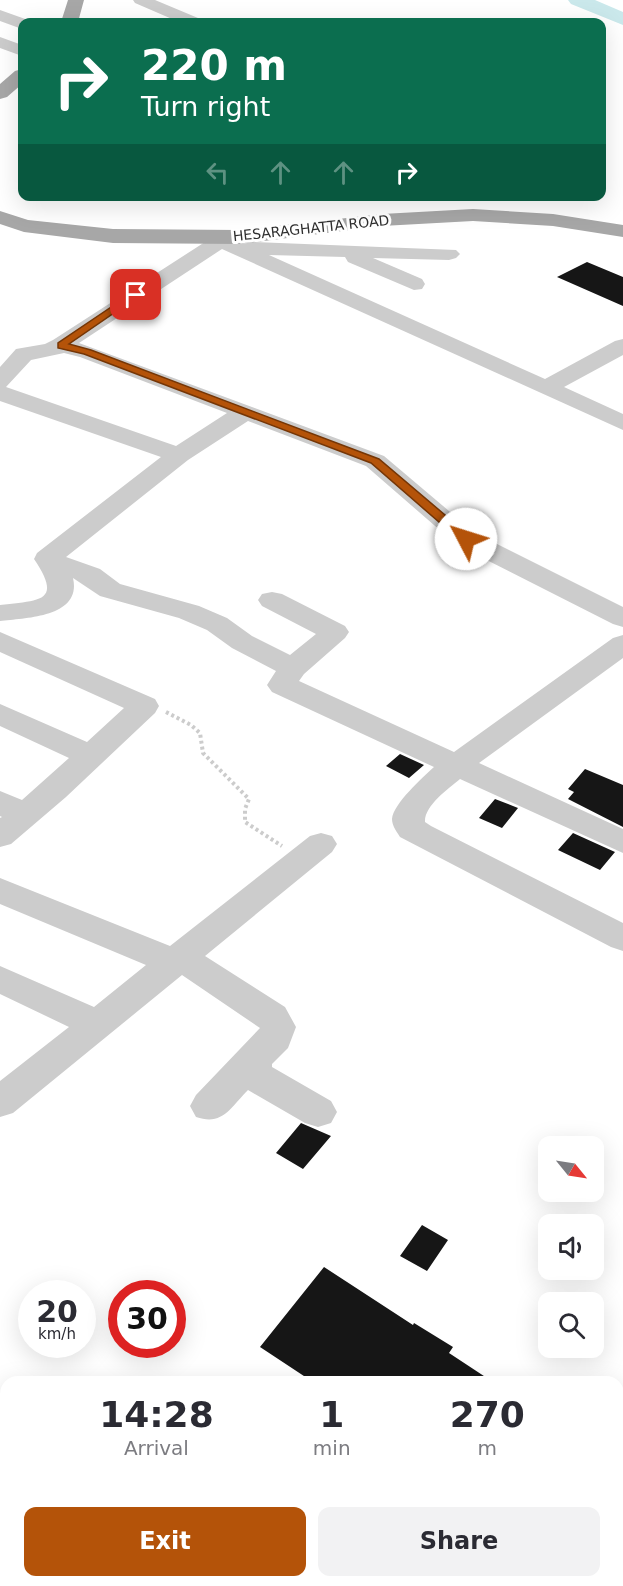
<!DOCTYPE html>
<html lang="en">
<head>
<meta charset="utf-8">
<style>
  :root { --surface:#fff; --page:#f2f2f3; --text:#2b2b33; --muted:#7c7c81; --accent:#b45309 }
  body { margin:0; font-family:"DejaVu Sans",sans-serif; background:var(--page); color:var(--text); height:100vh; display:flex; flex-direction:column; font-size:22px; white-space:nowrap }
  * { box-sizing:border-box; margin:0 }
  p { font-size:20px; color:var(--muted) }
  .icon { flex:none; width:33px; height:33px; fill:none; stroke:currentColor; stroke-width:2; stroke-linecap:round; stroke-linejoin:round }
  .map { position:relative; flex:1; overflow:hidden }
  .drawer { position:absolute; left:0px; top:1376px; width:624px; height:212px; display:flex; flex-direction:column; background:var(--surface); border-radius:18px 18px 0 0; box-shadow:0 6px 24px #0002 }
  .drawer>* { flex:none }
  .hud { position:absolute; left:18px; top:18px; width:588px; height:183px; border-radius:12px; box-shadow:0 6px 24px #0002; background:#0b6e4f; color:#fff; overflow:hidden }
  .needle { width:39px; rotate:120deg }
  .fabs { position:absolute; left:538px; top:1136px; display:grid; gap:12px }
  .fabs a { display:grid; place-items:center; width:66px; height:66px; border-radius:12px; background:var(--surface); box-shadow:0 6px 24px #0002; font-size:30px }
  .speed { position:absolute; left:18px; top:1280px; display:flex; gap:12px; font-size:30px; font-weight:700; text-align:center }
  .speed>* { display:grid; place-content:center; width:78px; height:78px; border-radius:50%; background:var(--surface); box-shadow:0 6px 24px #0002; line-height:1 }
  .speed small { font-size:15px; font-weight:400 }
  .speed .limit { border:9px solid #d22; background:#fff; color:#111 }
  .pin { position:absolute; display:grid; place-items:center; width:51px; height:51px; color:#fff; margin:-26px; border-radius:12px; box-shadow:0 3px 9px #0006 }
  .me { position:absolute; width:66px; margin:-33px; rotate:310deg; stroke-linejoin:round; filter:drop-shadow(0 0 4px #0008) }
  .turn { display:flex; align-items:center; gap:21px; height:126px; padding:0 24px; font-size:27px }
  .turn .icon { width:78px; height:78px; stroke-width:2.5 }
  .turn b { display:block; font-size:42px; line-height:51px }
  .lanes { display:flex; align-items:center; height:57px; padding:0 24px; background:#0003; justify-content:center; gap:30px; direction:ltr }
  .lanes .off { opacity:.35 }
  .eta { display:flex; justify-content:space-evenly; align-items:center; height:102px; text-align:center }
  .eta b { font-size:36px; font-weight:700; line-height:42px }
  .primary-button { display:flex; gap:12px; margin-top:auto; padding:12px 24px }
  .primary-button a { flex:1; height:69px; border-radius:12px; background:var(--accent); color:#fff; font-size:24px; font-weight:700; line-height:69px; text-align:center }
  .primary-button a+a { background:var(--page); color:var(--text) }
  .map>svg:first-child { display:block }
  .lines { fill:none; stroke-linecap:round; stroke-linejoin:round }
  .river { fill:#cae8eb; fill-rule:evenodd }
  .building { fill:#161616 }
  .path { stroke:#ccc; stroke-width:4; stroke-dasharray:3 3; stroke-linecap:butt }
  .minor { fill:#ccc; fill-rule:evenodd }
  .major { fill:#a7a7a7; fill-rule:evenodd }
  .route { fill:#b45309; stroke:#753606; stroke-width:1.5 }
  .labels { text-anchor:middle; stroke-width:6; stroke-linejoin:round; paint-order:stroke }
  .far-street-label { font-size:14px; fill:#2f2f2f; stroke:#fff }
</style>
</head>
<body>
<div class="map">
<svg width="623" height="1586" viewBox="0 0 623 1586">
  <rect width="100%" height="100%" fill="#fff"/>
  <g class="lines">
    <path class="river" d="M568,0H595L623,12V25L571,4Z"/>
  </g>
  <path class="building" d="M587,262L623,277V306L557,277Z
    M400,754L424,765L409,778L386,766Z
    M585,769L623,785V827L568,799L574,792L568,789Z
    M495,799L518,808L502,828L479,818Z
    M573,833L615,852L600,870L558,850Z
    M301,1123L331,1136L303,1169L276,1153Z
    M422,1225L448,1240L427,1271L400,1256Z
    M324,1267L413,1325L414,1323L453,1347L449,1353L493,1382H313L260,1347Z"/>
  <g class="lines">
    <path class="path" d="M166,712L191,725L200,733L203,753L249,799L245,809V822L282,846"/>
    <path class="minor" d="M133,0H155L198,18L200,22H179L135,3Z
      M0,10L28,20L29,22H22V29L0,21Z
      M0,37L22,45V56L0,48Z
      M212,231L244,244L251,242L456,250L460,254L456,258L449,260L373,258L422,279L425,284L422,289L414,290L348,262L345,257L269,255L545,379L615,341L623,339V355L564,387L623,414V430L222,249L79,343L384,456L475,533L623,607V627L613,624L457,545L366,466L248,421L188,460L66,557L100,569L120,584L199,606L227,618L252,636L290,655L316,634L262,606L258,600L262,594L272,592L282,594L345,626L349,632L345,638L304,674L299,681L454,752L613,638L623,635V658L479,763L623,829V853L460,779C448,789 424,806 425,822L431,826L623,923V951L611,947L400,837C397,832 392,826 392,819C393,804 423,777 434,767L272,692L267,685L276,671L232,648L207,630L179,618L100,596L73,578C82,617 27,618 0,621V605C38,600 64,603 34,559L37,553L161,457L0,401V367L16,349L45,344L53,340L205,242L202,237L205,233ZM64,353L80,357L227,413L176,446L6,387L31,360Z
      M0,632L155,699L159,706L155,713L66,797L11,844L0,847V818L2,817L0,816V791L22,800L69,758L0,726V704L87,742L124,708L0,652Z
      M321,833L332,836L337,844L332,852L205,956L285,1007L296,1027L288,1048L272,1064V1067L331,1101L337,1112L331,1123L318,1127L305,1123L248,1090C230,1108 223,1126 196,1117L190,1106L196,1095L260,1028L182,975L13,1113L0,1117V1081L69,1027L0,994V966L94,1007L146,965L0,904V878L170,946L310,836Z
      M0,1436L6,1438V1483L0,1481Z
      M132,1581H208L206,1586H134Z"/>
    <path class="major" d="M68,0H84L78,22H61Z
      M22,69V84L7,97L0,99V84L15,71Z
      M473,209L553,214L623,225V237L553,226L473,221L382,226L240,244L113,243L24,232L0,224V211L28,220L113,229L240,230L382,214Z"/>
  </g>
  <path class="route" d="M132,293L140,295L69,344L91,350L379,459L471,537V542H462L371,463L84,354L58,348V343Z"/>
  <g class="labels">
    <g class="far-street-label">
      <text transform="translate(311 228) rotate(-6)" y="5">HESARAGHATTA ROAD</text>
    </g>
  </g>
</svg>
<div class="fabs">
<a><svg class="needle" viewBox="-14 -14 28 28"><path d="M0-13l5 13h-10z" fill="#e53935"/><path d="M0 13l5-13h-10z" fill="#7c7c81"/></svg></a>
<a><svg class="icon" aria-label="sound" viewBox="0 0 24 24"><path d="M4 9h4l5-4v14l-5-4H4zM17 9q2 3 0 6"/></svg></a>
<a><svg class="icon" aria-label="search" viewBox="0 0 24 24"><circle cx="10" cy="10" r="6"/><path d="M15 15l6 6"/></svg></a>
</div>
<div class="speed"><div>20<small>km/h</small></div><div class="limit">30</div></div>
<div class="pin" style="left:136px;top:295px;background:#d93025"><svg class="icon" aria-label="arrive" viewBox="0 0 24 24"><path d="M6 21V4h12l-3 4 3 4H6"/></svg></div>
<svg class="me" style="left:466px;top:539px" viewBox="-20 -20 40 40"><circle r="19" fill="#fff"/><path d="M0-13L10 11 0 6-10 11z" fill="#b45309"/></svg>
<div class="hud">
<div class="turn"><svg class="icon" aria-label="right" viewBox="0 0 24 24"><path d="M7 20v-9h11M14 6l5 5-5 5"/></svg><div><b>220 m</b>Turn right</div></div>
<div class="lanes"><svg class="icon off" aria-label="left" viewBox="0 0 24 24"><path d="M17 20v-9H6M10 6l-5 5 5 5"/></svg><svg class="icon off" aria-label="ahead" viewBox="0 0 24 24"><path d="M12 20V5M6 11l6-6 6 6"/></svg><svg class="icon off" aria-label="ahead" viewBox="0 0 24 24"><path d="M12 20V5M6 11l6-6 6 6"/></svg><svg class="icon" aria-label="right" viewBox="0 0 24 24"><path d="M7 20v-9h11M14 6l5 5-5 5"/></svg></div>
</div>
<section class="drawer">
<div class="eta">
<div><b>14:28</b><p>Arrival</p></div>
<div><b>1</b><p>min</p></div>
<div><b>270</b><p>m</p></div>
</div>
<div class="primary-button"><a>Exit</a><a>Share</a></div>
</section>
</div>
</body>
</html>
